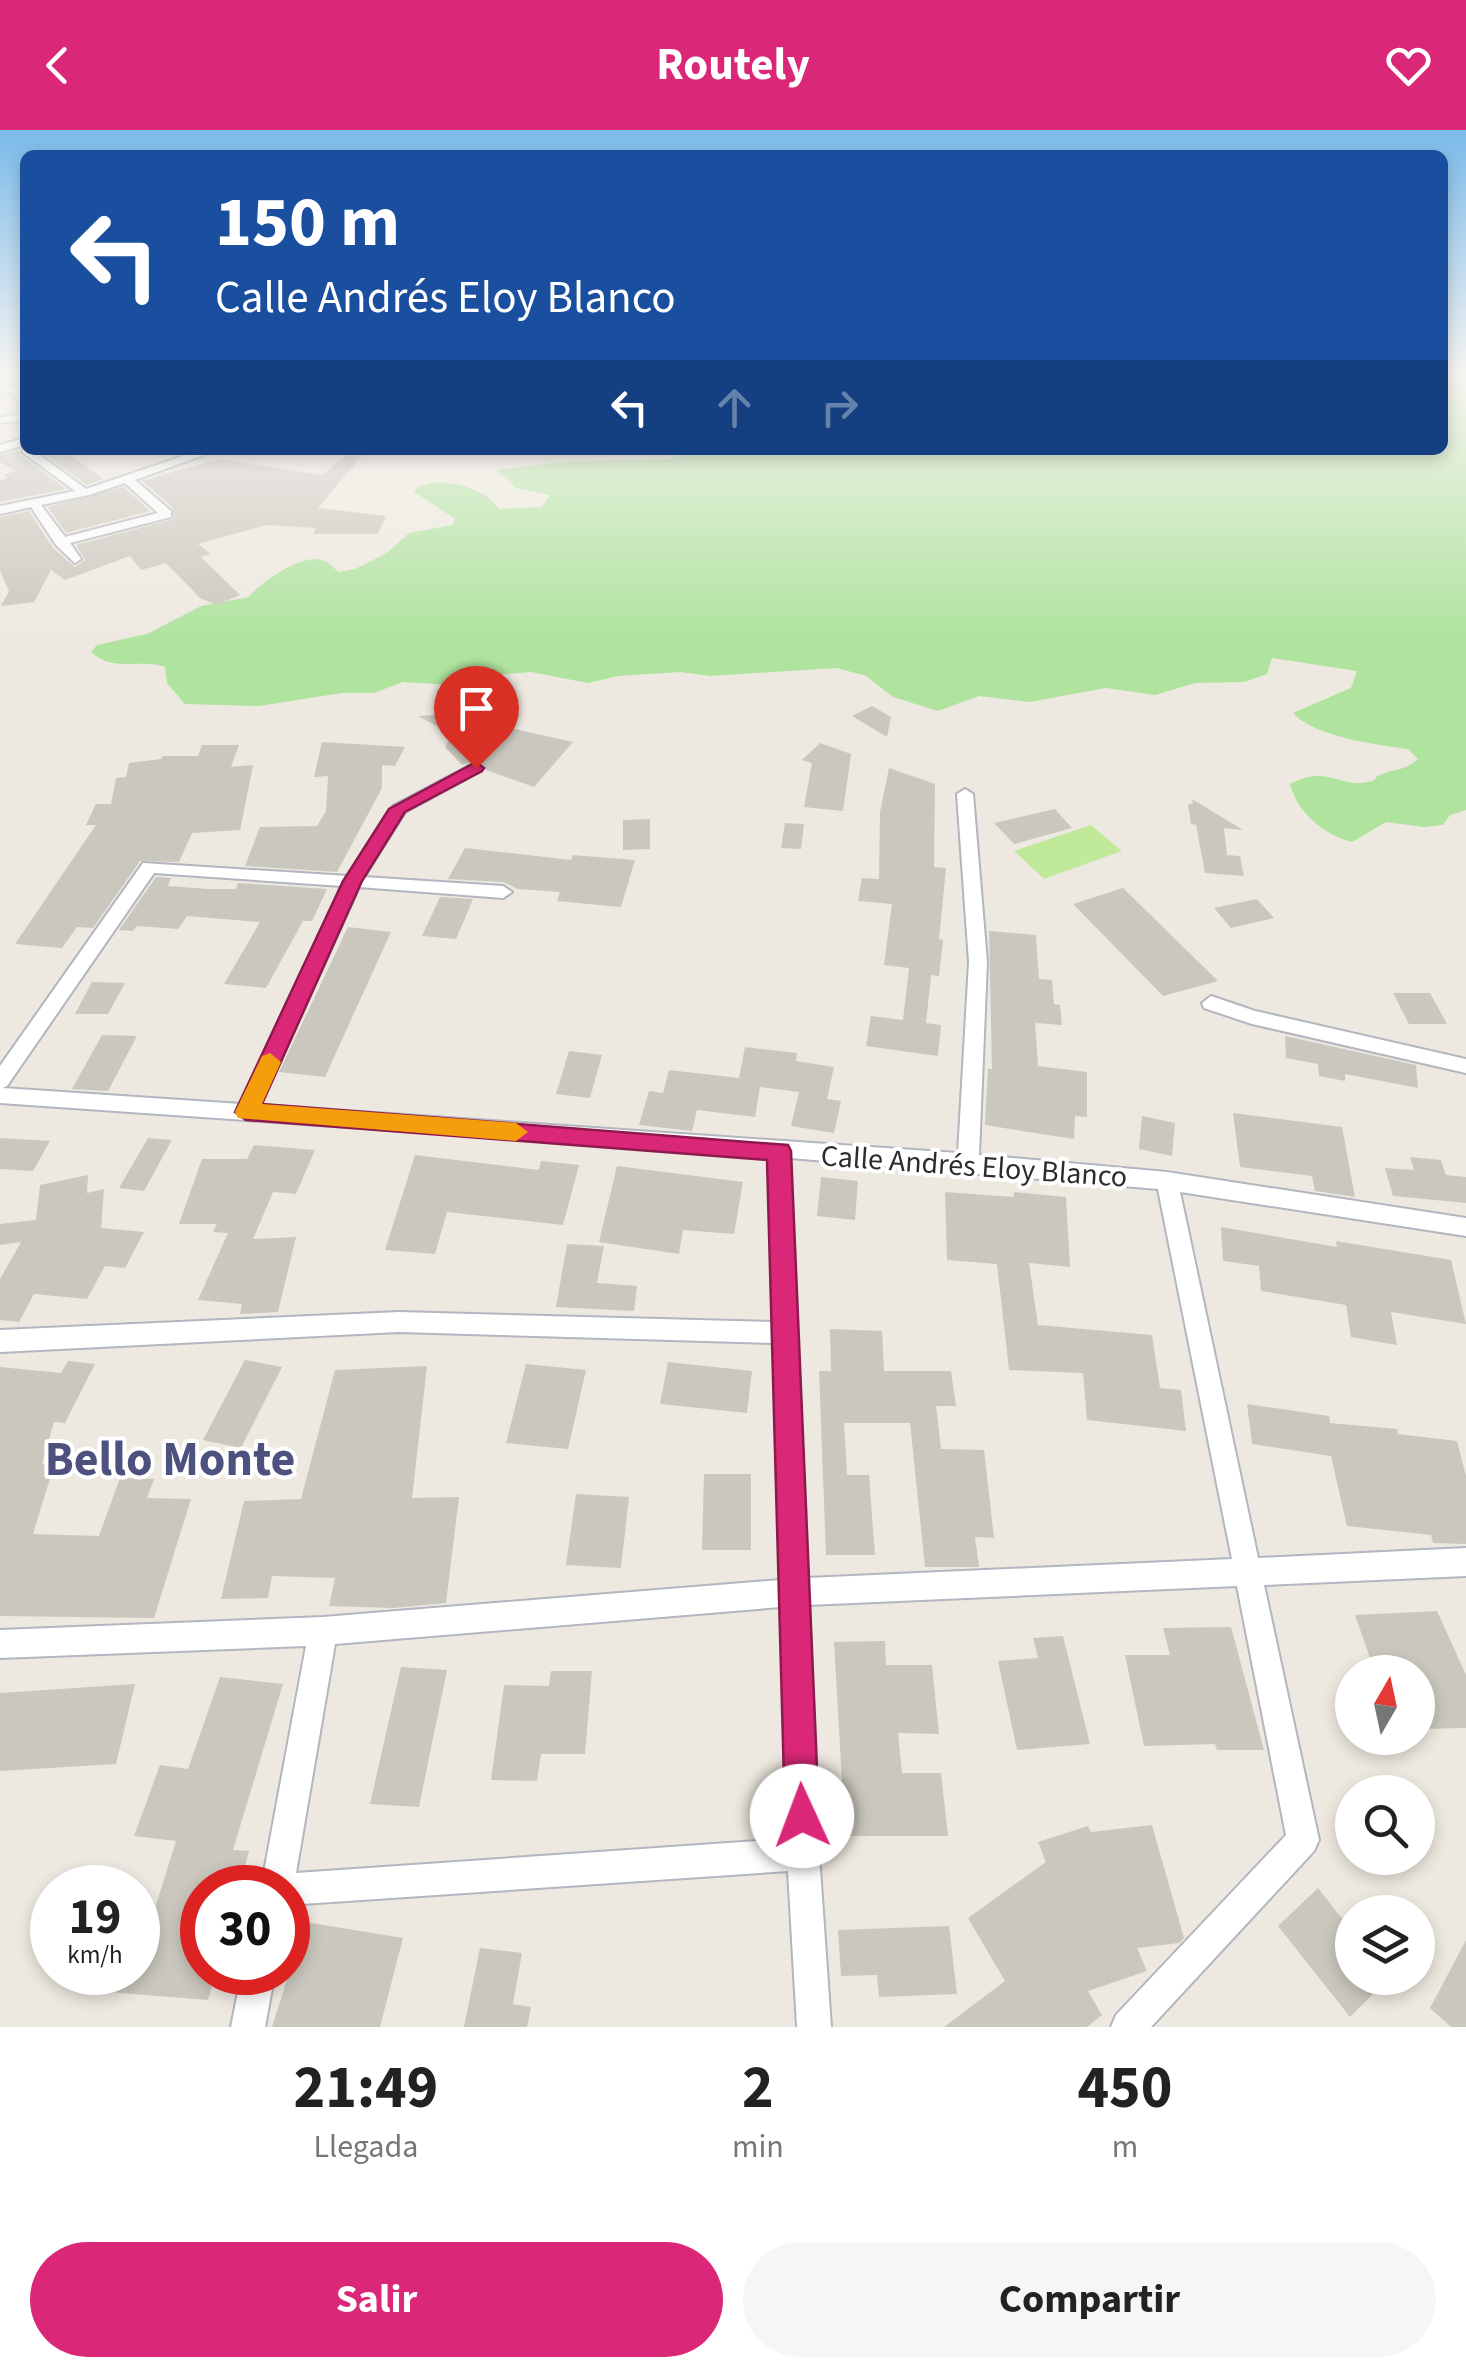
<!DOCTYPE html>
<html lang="es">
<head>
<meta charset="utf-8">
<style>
  :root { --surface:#fff; --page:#f6f6f6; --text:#222; --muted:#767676; --accent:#db2777 }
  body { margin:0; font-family:"Source Sans 3",sans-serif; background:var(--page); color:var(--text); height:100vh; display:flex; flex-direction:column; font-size:38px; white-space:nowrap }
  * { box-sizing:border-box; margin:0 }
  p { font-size:32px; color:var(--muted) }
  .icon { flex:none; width:55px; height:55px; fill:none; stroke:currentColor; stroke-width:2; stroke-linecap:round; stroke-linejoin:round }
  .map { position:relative; height:1897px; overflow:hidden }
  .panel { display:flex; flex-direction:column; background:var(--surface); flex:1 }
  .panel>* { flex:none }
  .banner { position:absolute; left:20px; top:20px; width:1428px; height:305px; border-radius:15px; box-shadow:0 5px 15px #0003; background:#1a4fa0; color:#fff; overflow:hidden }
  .needle { width:65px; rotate:9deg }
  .buttons { position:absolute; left:1335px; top:1525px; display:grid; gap:20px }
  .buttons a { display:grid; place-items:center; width:100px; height:100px; border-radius:50%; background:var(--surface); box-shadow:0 5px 15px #0003; font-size:50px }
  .speed { position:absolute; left:30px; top:1735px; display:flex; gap:20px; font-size:50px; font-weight:700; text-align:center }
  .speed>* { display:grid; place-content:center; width:130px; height:130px; border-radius:50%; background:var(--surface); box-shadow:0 5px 15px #0003; line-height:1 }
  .speed small { font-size:25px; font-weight:400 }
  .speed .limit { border:15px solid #d22; background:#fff; color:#111 }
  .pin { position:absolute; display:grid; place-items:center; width:85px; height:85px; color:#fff; margin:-102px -42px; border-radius:50% 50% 50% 0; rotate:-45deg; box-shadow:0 0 10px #0007 }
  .pin .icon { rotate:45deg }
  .me { position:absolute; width:110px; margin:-55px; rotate:358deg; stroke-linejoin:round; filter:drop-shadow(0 0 8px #0008) }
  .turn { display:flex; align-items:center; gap:35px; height:210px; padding:0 30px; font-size:45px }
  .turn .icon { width:130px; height:130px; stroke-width:2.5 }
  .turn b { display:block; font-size:70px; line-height:85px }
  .lanes { display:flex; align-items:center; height:95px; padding:0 30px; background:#0003; justify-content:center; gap:50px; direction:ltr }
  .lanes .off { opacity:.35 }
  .eta { display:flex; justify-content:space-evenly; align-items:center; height:170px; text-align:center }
  .eta b { font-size:60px; font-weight:700; line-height:70px }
  .action { display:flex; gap:20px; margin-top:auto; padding:20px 30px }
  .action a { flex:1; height:115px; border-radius:60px; background:var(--accent); color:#fff; font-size:40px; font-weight:700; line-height:115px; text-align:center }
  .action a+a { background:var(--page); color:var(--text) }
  header { display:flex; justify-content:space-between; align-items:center; height:130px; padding:0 30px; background:var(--accent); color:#fff; font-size:45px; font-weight:700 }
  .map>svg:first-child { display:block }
  .green { fill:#afe39e }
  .pitch { fill:#c0ea9a }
  .building { fill:#cac7be }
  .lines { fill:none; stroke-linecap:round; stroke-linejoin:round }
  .street-casing { stroke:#b3b5c0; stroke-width:4 }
  .street { fill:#fff; fill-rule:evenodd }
  .route { fill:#db2777; stroke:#8e194d; stroke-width:2.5 }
  .slow { fill:#f59e0b }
  .labels { text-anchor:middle; stroke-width:8; stroke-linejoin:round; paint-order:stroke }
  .street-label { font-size:30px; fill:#2d2d2d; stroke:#fff }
  .near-district-label { font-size:48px; font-weight:bold; fill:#4d517e; stroke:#fff }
</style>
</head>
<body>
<header><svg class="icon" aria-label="back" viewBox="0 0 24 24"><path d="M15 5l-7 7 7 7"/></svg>Routely<svg class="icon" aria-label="heart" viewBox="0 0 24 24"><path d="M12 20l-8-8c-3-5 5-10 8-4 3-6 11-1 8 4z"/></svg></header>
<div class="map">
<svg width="1466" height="1897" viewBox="0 0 1466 1897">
  <rect width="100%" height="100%" fill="#eee9e0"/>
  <path class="green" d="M1443,245H1466V680L1450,685L1443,695L1424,697L1386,692L1352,712C1324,705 1297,682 1290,654C1328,634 1337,658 1368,652C1381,649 1370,649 1382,644C1396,639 1406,640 1418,629L1408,619C1378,615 1312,606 1293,583L1351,558L1357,541L1272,528L1267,544L1244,552L1195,553L1155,565L1106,558L1030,572L979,566L938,581L893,567L866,546L837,538L710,546L680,542L618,546L588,553L531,542L463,548L451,555L403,552L374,563H342L259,576L185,574L167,553L165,537C139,528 114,543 91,522L97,515L147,504L201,476L249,467C260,452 308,419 327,432C332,435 334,439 339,442L355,439L387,423L409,403L452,395L455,389L413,361C435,342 487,358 499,379L542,377L550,365L516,358L496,340L559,332L670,329L693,320H1442Z"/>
  <path class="pitch" d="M1091,695L1122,721L1044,749L1014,721Z"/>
  <path class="building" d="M39,320H64L103,349L87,355Z
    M353,320L364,323L318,378L386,386L378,404H313L316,398L267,395L198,414L211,424L201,427L240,465L217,475L200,468L166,433L141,440L130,426L65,450L51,440L34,472L1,476L9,461L0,441V387L29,381L53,418L75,437L85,430L76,415L174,389L173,378L142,351L219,329L322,345Z
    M19,321L20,325L66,359L0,372V351L8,348L3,345L16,341L0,332V325Z
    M124,357L150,381L66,403L48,377Z
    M872,576L891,587L887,607L852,586Z
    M494,582L517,584L510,598L573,612L534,657L486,640L477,630L462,635L445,617L452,604L418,586Z
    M322,612L405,617L395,636L382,635V658L337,742L245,736L260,697L317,696L326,681L328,646L314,647Z
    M820,613L851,624L843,681L804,677L812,633L802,630Z
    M202,615H239L231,637L253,635L240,700L192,703L179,732L140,731L93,798L77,797L62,818L15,814L96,695H86L96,674H111L116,648L126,647L129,633L161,629L163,626H198Z
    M889,638L935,654L934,737L946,738L939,809L943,810L939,846L931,845L926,893L941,895L938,926L866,916L871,886L903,890L909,838L884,835L892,774L858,771L862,748L879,749L880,682Z
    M1192,669L1243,700L1224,698L1227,725L1240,726L1244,746L1205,743L1196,695L1191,694L1188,674H1193Z
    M1055,679L1072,698L1014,714L994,693Z
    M650,689V719L623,720V690Z
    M785,693L804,694L801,719L781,718Z
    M465,718L571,730L573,725L635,730L621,777L557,771L560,762L518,759L503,752L448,749Z
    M156,747L171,748L168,756L208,759H236L238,753L327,759L312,791H303L266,858L224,854L260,792L187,786L178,799L137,796L133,801L119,800Z
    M1123,758L1218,851L1163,866L1073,774Z
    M440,767L473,769L456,809L422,806Z
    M1257,769L1274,788L1231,798L1214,778Z
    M348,797L391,802L325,947L279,942Z
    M989,801L1036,805L1039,849L1052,850L1054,874L1060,875L1062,895L1035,893L1038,936L1087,942V987L1075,986L1074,1009L985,995L988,939H992Z
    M92,852L125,853L108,884H75Z
    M1393,863H1430L1447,894H1409Z
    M102,905L137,906L108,961L72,959Z
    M1285,906L1416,935L1418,958L1345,944V951L1319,946L1318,934L1286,928Z
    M745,917L797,923L796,931L834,937L827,969L841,971L834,1003L791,996L799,962L760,957L755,987L697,980L692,1001L639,995L649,961L663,963L669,940L739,948Z
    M569,921L602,925L590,968L556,964Z
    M1233,983L1342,997L1355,1067L1315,1061L1312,1046L1240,1037Z
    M1142,986L1175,993L1172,1026L1139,1019Z
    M0,1008L50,1011L33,1041L0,1039Z
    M148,1008L172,1010L144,1061L119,1058Z
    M254,1015L315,1020L296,1064L273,1062L253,1109L296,1107L278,1182L240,1184L242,1174L198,1170L228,1103L213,1102L217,1094H179L202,1029H247Z
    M415,1025L539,1040L541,1031L579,1035L563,1095L447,1082L435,1124L385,1120Z
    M1410,1027L1441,1030L1446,1045L1466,1047V1073L1393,1066L1385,1038L1414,1040Z
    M617,1036L743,1052L734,1104L683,1100L679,1124L599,1112Z
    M88,1045L87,1063L104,1059L101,1098L144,1102L125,1138L105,1136L87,1169L34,1164L19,1192L0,1190V1149L21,1112L0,1115V1094L36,1090L40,1055Z
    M821,1047L858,1051L855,1090L817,1086Z
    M945,1062L1014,1067V1062L1066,1067L1070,1137L1029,1133L1038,1195L1152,1205L1160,1258L1181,1260L1186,1301L1087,1290L1083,1243L1009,1240L997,1134L947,1130Z
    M1221,1097L1337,1117L1336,1111L1451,1130L1466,1194L1391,1182L1397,1215L1351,1207L1346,1175L1261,1161L1259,1136L1223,1131Z
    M567,1114L604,1116L597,1153L637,1156L634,1181L556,1177Z
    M830,1199L882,1201L884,1241H951L956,1276H936L941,1319L984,1320L994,1408L975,1407L979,1437H925L910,1293H844L847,1345H869L875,1425H826L819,1241H831Z
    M245,1230L282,1237L241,1318L203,1310Z
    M68,1231L95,1234L65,1293L54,1292L42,1334L55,1332L33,1404L99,1406L120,1348L154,1349L147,1368L191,1369L154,1488L0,1486V1237L61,1243Z
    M668,1232L752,1241L747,1283L660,1274Z
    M526,1234L586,1240L568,1319L506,1313Z
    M427,1236L412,1368L459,1367L446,1473L393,1478L329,1476L335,1448L272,1446L268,1468L221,1469L244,1371L301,1369L335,1240Z
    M1247,1274L1329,1286L1330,1293L1397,1299L1398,1304L1457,1311L1466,1346V1414L1433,1413L1431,1405L1347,1396L1331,1326L1252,1314Z
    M704,1344H751V1420H702Z
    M576,1364L629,1367L621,1438L566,1435Z
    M1437,1481L1466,1545V1598L1418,1599V1542H1375L1355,1485Z
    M1231,1497L1264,1620H1217L1215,1614L1144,1616L1125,1525H1170L1163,1498Z
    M1063,1506L1090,1614L1017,1620L998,1531L1038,1528L1033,1508Z
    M885,1511L886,1535H932L939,1604L898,1603L902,1643H941L948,1706H831L827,1651H842L834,1512Z
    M401,1537L447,1540L419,1677L370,1674Z
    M551,1541H592L585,1624H541L537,1651L491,1650L504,1555L549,1556Z
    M220,1547L283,1554L233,1720L249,1721L239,1758H202V1842H216L208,1870L96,1861L102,1842H138V1793L150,1794L176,1711L134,1706L160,1635L188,1639Z
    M135,1554L116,1634L0,1641V1563Z
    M1152,1695L1184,1808L1179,1813L1137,1818L1147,1841L1088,1861L1102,1885L1087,1897H944L1005,1851L968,1788L1046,1732L1038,1712L1088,1696L1091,1702Z
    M1318,1758L1352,1801V1848H1389L1350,1887L1278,1796Z
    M305,1792L403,1808L380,1897H272Z
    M949,1796L957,1864L879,1867L877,1845L841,1846L838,1800Z
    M1466,1810V1897H1451L1430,1878Z
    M480,1818L522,1823L513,1874L531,1877L527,1897H464Z"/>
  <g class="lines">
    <g class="street-casing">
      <path id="street" d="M0,255L21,259L25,267V280L13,263L0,261Z
        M25,284V290L0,293V287Z
        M25,308V315L0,322V315Z
        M25,317V320H33L86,359L201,320H217L135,350L171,381V387L70,413L81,429L75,433L56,415L31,377L0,384V376L75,361L22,322ZM125,353L158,383L65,407L41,375L89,365Z
        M475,633L483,638L480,641L405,682L364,747L503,756L512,762L503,768L359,757L260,975L958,1023L969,832L957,664L965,659L973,664L987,832L979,1025L1167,1042L1466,1088V1106L1180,1062L1258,1428L1466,1418V1446L1264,1455L1319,1710L1314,1721L1151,1897H1111L1116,1885L1286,1705L1237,1456L808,1475L819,1724L831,1897H797L788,1741L288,1775V1758H261L306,1516L0,1528V1500L323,1487L780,1450L774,1213L399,1202L0,1222V1200L399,1182L773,1192L769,1026L0,973V936L143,733L348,746L393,676ZM154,743L342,756L241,974L3,958L7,956ZM790,1028L1158,1059L1232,1429L807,1448ZM781,1477L787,1709L296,1743L335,1514Z
        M1211,866L1255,881L1466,929V943L1252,894L1204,878L1202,873Z
        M242,1842H275L265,1897H231Z"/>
    </g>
    <use href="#street" class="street"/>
  </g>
  <linearGradient id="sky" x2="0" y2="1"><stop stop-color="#7abaea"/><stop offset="0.48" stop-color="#f7f5f1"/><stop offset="1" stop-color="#f7f5f1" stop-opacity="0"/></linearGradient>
  <rect width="1466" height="510" fill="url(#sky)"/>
  <path class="route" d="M476,632L484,638L482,641L405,682L362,751L262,974L788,1015L791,1021L819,1686L814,1699L802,1704L790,1699L785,1686L767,1030L246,990L235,982L343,751L389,679Z"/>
  <path class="slow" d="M270,923L281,932L262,974L516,993L528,1002L516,1011L238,988L235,982L262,926Z"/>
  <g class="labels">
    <g class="street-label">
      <text transform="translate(974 1036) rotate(4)" y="10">Calle Andrés Eloy Blanco</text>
    </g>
    <g class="near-district-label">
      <text x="170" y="1345">Bello Monte</text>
    </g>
  </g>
</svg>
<div class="buttons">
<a><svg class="needle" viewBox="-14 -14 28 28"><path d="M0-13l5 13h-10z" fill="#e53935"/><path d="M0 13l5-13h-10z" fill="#767676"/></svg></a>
<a><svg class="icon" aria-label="search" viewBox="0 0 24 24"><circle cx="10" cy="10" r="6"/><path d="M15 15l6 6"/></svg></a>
<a><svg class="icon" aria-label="layers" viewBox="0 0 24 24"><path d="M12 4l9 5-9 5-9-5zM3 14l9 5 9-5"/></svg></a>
</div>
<div class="speed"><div>19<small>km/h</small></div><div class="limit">30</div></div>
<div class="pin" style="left:476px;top:638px;background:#d93025"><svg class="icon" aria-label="arrive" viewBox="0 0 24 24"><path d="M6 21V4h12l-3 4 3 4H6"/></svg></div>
<svg class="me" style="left:802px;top:1686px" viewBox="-20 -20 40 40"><circle r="19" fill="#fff"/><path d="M0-13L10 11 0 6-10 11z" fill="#db2777"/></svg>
<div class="banner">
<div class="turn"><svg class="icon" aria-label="left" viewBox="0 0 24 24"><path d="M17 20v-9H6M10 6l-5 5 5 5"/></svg><div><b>150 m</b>Calle Andrés Eloy Blanco</div></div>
<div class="lanes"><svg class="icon" aria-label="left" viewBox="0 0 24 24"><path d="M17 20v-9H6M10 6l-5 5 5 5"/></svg><svg class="icon off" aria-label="ahead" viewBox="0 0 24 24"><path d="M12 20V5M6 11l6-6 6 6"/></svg><svg class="icon off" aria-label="right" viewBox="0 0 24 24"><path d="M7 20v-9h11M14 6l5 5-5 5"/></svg></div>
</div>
</div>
<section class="panel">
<div class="eta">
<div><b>21:49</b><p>Llegada</p></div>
<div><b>2</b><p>min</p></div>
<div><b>450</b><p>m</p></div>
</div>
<div class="action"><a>Salir</a><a>Compartir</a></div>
</section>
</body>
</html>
